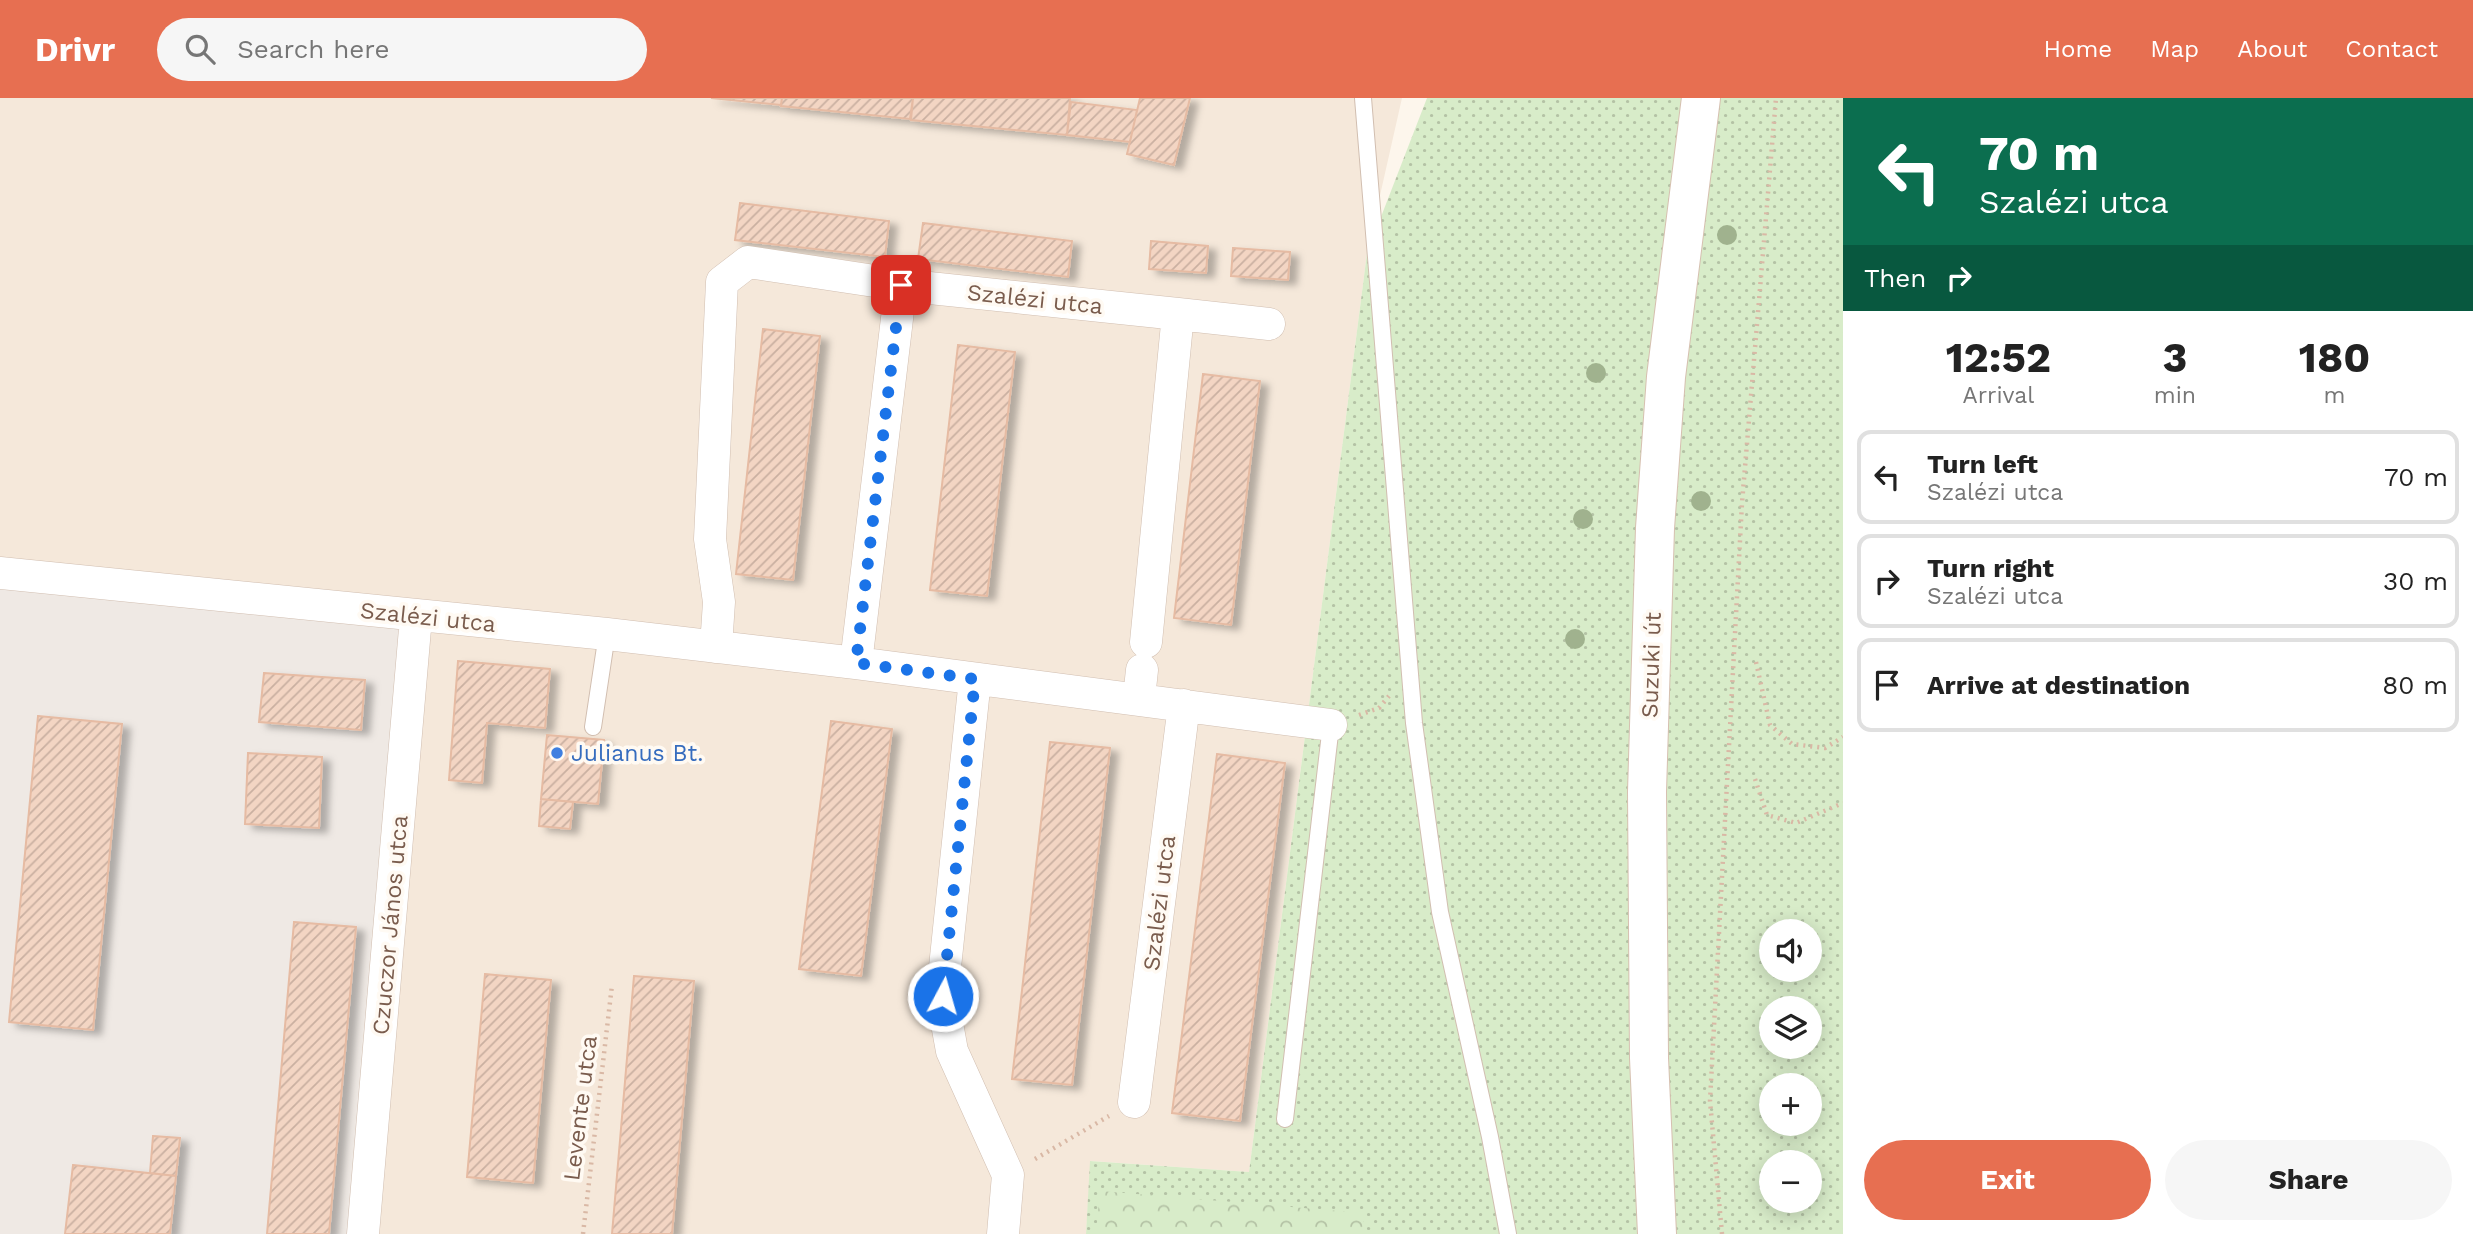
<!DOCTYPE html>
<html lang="en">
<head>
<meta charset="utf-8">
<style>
  :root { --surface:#fff; --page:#f6f6f6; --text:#222; --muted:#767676; --line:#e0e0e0; --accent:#e76f51 }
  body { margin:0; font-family:"Work Sans",sans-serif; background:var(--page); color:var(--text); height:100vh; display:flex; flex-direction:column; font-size:26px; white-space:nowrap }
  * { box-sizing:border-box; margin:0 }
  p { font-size:23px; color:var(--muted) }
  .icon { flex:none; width:38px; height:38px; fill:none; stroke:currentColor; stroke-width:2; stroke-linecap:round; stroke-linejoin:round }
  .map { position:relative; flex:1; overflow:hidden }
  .panel { display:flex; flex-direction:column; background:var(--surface); width:630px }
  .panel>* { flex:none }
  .hud { background:#0b6e4f; color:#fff; overflow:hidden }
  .fabs { position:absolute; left:1759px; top:821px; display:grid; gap:14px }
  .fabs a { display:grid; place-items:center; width:63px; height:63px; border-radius:50%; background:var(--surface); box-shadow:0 4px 18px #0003; font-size:35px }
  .pin { position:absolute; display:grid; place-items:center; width:60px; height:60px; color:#fff; margin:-30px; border-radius:14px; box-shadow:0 4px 10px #0006 }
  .me { position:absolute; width:77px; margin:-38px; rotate:6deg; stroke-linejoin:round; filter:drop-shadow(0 0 5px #0008) }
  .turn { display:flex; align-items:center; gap:24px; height:147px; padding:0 21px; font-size:32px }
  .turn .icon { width:91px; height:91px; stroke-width:2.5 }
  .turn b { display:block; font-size:49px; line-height:60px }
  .then { display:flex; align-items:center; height:66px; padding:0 21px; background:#0003; gap:14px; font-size:26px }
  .eta { display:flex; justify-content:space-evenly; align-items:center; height:119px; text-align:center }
  .eta b { font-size:42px; font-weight:700; line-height:49px }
  .button { display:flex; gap:14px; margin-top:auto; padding:14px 21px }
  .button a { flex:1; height:80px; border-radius:42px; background:var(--accent); color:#fff; font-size:28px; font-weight:700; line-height:80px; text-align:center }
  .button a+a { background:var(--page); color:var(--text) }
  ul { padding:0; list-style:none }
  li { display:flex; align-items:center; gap:21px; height:94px; margin:0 14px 10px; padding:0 7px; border:4px solid var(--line); border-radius:14px }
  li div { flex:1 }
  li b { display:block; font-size:26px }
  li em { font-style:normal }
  header { display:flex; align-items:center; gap:42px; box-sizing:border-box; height:98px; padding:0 35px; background:var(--accent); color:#fff }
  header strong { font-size:33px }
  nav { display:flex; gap:38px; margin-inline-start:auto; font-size:24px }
  .search { width:490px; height:63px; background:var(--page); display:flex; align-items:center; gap:18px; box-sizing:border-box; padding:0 24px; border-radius:38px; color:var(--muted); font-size:26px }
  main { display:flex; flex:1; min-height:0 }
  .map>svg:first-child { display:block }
  .residential { fill:#f5e8da }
  .industrial { fill:#efe9e4 }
  .grass { fill:url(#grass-dots); fill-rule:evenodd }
  .park { fill:url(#park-crowns) }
  .building { fill:url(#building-hatch); stroke:#e6bba3; stroke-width:2; filter:url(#shadow) }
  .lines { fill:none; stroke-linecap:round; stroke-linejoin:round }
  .lane-casing { stroke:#d1beb0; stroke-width:18 }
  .street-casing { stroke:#d1beb0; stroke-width:33 }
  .secondary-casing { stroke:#d6c0b0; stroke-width:40 }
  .path { stroke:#d9b8a5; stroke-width:4.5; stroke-dasharray:2 5; stroke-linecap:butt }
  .lane { stroke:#fff; stroke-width:16 }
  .street { stroke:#fff; stroke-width:32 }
  .secondary { stroke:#fff; stroke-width:38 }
  .tree { fill:#a0b28e }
  .route { stroke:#1a73e8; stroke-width:12; stroke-dasharray:0 21.6 }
  .shop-dot { fill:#3f7fe0; stroke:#fffaf3; stroke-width:2.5 }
  .labels { text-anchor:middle; stroke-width:7; stroke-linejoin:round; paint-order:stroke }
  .street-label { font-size:23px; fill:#7a5c4d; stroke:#fffaf3 }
  .shop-label { font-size:23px; fill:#366cbe; stroke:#fffaf3; text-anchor:start }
</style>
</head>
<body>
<header>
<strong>Drivr</strong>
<div class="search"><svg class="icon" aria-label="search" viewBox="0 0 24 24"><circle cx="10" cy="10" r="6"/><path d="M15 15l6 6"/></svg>Search here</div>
<nav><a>Home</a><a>Map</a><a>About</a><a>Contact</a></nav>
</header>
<main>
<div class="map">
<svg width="1843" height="1136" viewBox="0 0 1843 1136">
  <defs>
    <pattern id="grass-dots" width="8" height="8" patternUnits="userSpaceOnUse" patternTransform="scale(1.75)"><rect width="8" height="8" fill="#d8ecc9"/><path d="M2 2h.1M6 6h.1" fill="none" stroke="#b4c2a5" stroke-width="1.8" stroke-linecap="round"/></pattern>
    <pattern id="park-crowns" width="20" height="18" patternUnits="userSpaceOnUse" patternTransform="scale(1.75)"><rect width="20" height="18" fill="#d8ecc9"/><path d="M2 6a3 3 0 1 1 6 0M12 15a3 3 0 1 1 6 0" fill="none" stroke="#b4c2a5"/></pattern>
    <pattern id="building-hatch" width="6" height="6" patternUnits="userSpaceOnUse" patternTransform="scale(1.75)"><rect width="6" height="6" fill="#f3d5c3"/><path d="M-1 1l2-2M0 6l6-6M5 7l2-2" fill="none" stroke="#cab0a1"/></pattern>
    <filter id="shadow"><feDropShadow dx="8" dy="4.5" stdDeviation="3.5" flood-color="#0004"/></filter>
  </defs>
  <rect width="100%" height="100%" fill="#fdf6ec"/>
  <path class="residential" d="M0,0H1402L1367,155L1249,1074L1091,1063L1086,1136H0Z"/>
  <path class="industrial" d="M0,465L426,507L375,1136H0Z"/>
  <path class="grass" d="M1427,0H1843V1136H1086L1090,1063L1249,1074L1367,155ZM1771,833H1810V872H1771ZM1771,910H1810V948H1771ZM1771,987H1810V1026H1771ZM1771,1064H1810V1102H1771Z"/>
  <path class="park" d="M1100,1093L1364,1115L1362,1136H1096Z"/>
  <path class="building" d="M711,0H782L781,7Z
    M782,0H913L910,21L781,8Z
    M913,0H1070L1067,37L911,22Z
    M1140,0H1190L1174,67L1127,56Z
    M1071,4L1137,12L1130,44L1067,37Z
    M740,105L889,123L885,159L735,142Z
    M923,125L1072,143L1068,179L918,161Z
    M1151,143L1208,148L1206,175L1149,171Z
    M1233,150L1290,154L1288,182L1231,178Z
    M763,231L820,238L793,482L736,476Z
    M958,247L1015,254L987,498L930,492Z
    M1203,276L1260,283L1231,527L1174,520Z
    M458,563L550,571L545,630L487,625L482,685L449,682Z
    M264,575L365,582L361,632L259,624Z
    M38,618L122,626L93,932L9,924Z
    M831,623L892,631L861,878L799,871Z
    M547,637L604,642L598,706L541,701Z
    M1050,644L1110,650L1072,987L1012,981Z
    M248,655L322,659L319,730L245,726Z
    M1217,656L1285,665L1240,1023L1172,1015Z
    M541,701L573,704L570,731L539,728Z
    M294,824L356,829L329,1136H267Z
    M485,876L551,882L533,1085L467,1079Z
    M634,878L694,883L672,1136H612Z
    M153,1038L180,1040L176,1078L150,1075Z
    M73,1067L176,1078L170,1136H65Z"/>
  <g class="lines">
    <g class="lane-casing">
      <path id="lane" d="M1363,0L1414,625L1440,814L1490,1039L1508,1136
        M593,629L607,536
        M1285,1021L1331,627"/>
    </g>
    <g class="street-casing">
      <path id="street" d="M1178,216L1269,226
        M0,475L607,536L856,565L1331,627
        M716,549L719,504L710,441L722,184L748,164L901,187
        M856,565L901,187L1178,216L1146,544
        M975,581L942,898L952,953L1008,1077L1003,1136
        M1139,600L1142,572
        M1134,1004L1184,607
        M363,1136L416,519"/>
    </g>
    <g class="secondary-casing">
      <path id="secondary" d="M1657,1136L1649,960L1647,694L1655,430L1666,279L1701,0"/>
    </g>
    <path class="path" d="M1756,564L1770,627L1792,646L1825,650L1843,639
      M1359,617L1379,610L1389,598
      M1755,681L1767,717L1796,725L1843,705
      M1035,1061L1109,1018
      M583,1136L612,887
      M1722,1136L1710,1003L1742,405L1776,0"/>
    <use href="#lane" class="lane"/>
    <use href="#street" class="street"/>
    <use href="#secondary" class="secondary"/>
  </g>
  <g class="tree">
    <circle cx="1727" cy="137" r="10"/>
    <circle cx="1596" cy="275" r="10"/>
    <circle cx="1701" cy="403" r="10"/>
    <circle cx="1583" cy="421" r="10"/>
    <circle cx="1575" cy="541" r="10"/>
  </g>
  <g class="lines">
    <path class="route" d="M901,187L856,565L975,581L943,898"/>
  </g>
  <circle class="shop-dot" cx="557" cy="655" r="7"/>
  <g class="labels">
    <g class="street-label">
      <text transform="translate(1035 201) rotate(6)" y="8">Szalézi utca</text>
      <text transform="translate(428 519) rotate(6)" y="8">Szalézi utca</text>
      <text transform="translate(1651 567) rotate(-88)" y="8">Suzuki út</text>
      <text transform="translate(1159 805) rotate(-83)" y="8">Szalézi utca</text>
      <text transform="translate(390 827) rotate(-85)" y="8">Czuczor János utca</text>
      <text transform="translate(580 1010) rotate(-83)" y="8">Levente utca</text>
    </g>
    <g class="shop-label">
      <text x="571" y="663">Julianus Bt.</text>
    </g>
  </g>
</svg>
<div class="fabs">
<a><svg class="icon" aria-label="sound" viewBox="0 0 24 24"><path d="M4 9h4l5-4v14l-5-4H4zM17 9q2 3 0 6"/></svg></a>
<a><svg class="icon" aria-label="layers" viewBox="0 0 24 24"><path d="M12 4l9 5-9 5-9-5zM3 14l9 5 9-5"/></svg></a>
<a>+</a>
<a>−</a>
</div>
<div class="pin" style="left:901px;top:187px;background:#d93025"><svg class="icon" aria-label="arrive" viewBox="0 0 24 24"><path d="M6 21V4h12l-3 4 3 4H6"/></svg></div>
<svg class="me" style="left:943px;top:898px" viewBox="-20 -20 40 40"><circle r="17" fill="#1a73e8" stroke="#fff" stroke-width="3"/><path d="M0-11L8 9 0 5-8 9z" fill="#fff"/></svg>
</div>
<section class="panel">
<div class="hud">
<div class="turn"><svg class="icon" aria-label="left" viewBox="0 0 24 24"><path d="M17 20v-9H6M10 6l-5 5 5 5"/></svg><div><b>70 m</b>Szalézi utca</div></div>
<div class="then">Then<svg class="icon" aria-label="right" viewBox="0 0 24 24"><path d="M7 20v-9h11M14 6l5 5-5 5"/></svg></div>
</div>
<div class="eta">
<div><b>12:52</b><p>Arrival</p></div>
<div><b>3</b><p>min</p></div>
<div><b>180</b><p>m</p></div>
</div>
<ul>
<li><svg class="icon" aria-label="left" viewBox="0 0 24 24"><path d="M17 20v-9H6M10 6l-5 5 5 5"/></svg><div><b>Turn left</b><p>Szalézi utca</p></div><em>70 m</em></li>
<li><svg class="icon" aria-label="right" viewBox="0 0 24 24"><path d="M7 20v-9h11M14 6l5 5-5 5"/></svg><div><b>Turn right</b><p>Szalézi utca</p></div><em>30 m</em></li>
<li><svg class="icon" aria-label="arrive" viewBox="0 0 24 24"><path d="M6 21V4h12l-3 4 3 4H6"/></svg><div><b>Arrive at destination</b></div><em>80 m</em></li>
</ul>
<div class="button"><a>Exit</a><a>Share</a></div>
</section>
</main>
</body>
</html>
